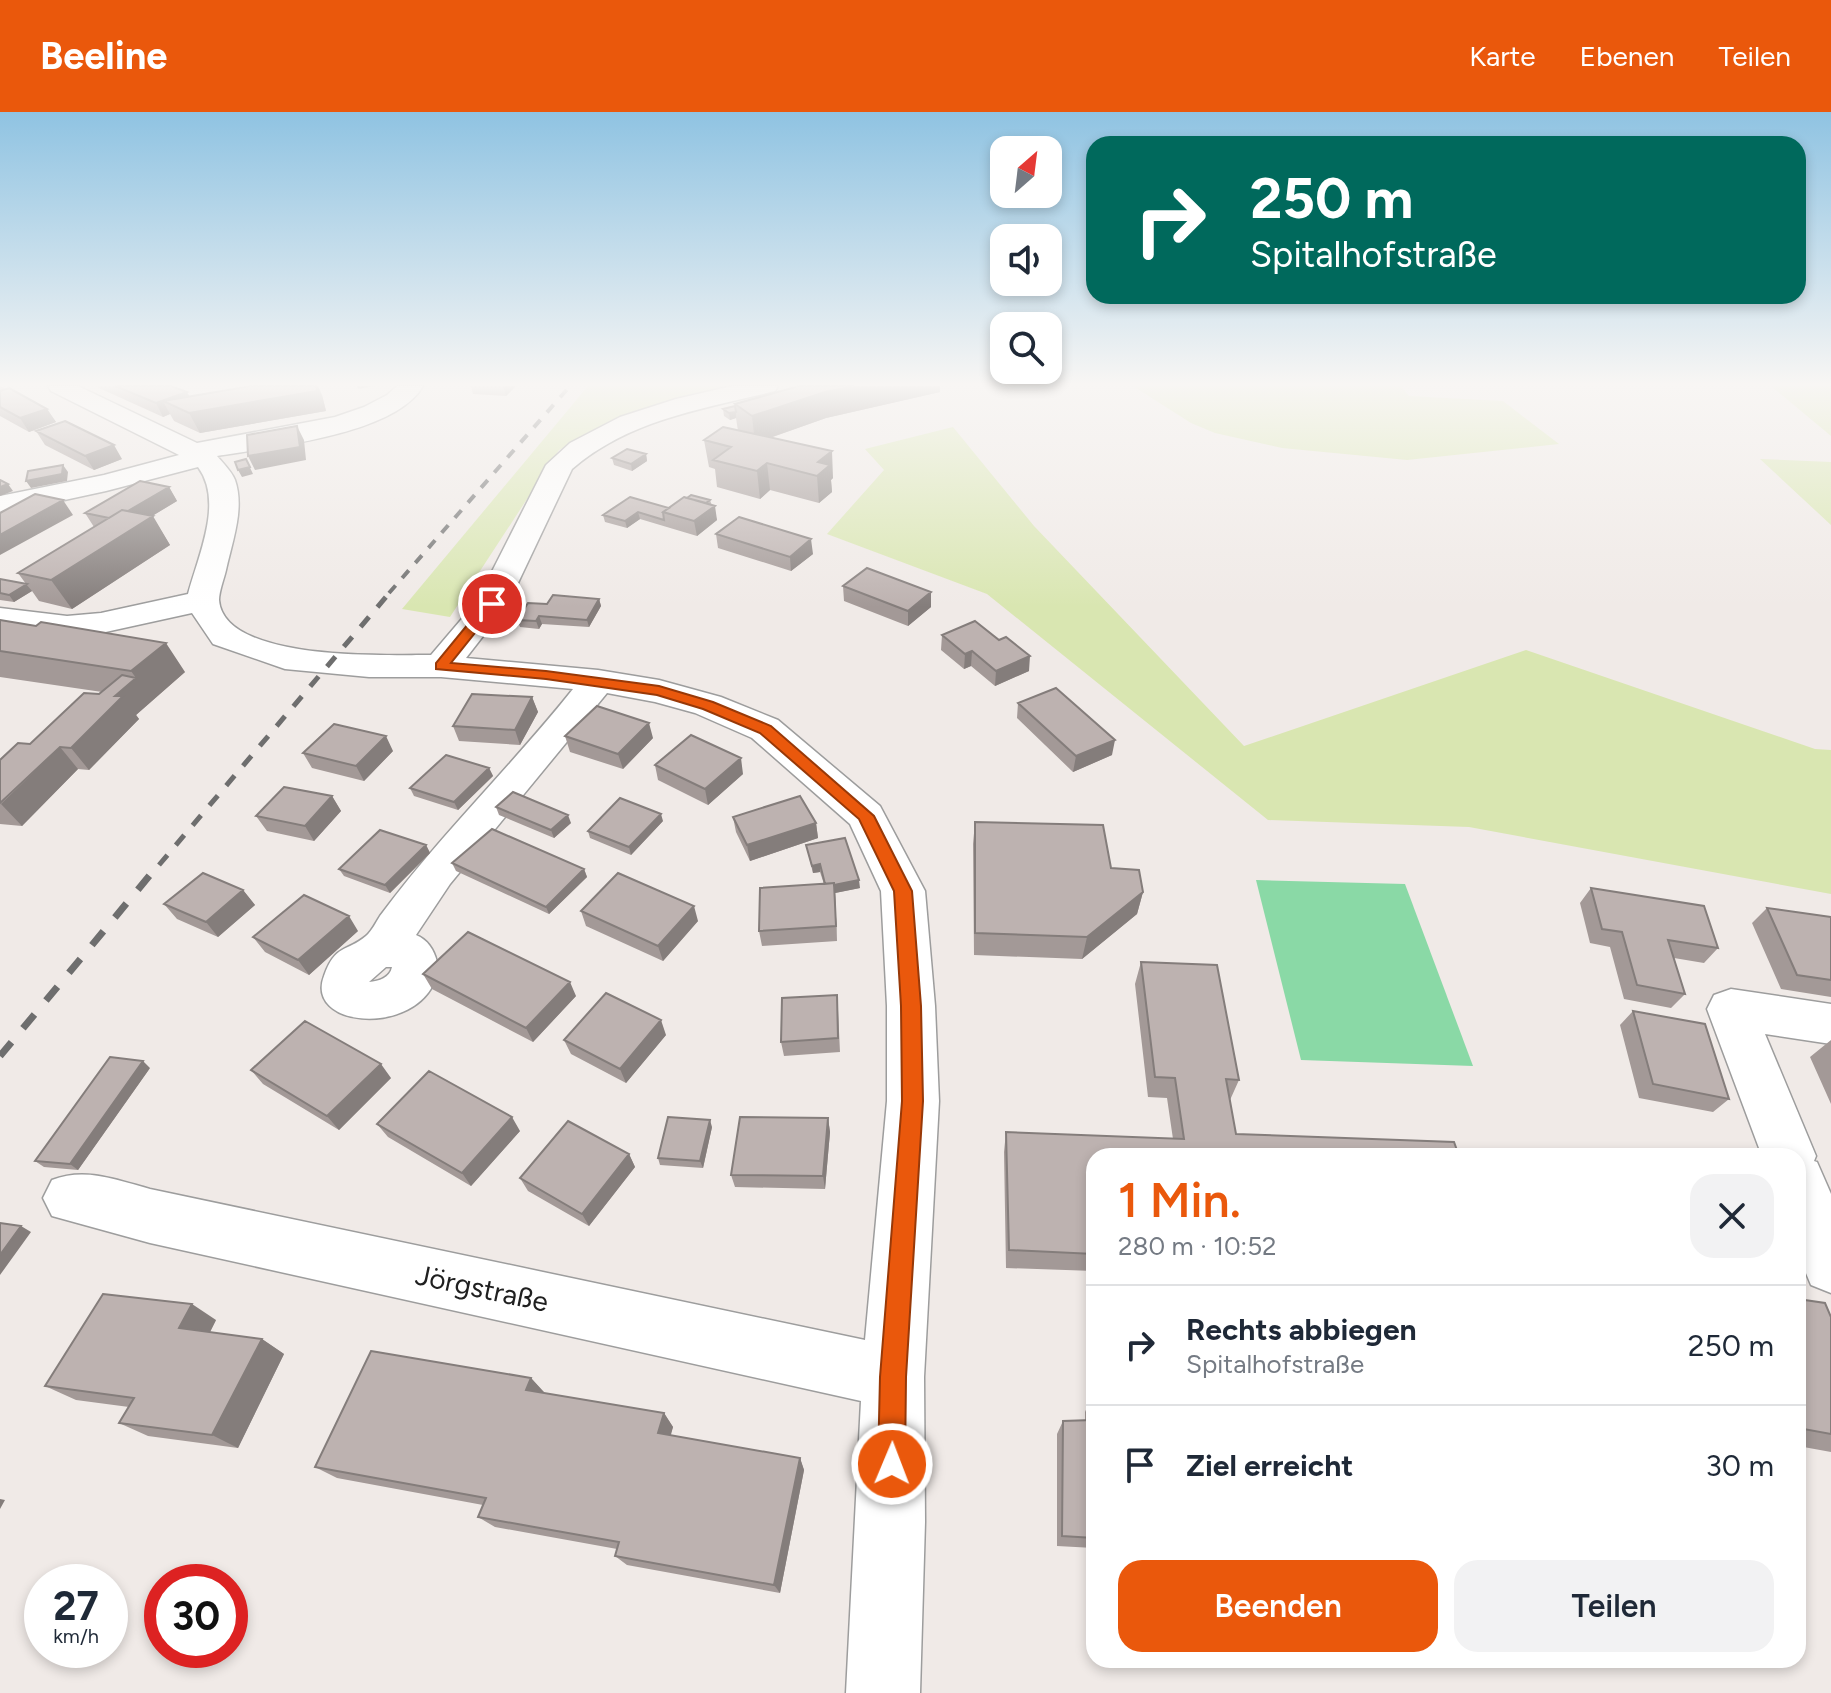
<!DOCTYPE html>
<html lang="de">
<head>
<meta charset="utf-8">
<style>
  :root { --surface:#fff; --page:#f2f2f3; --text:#1f2937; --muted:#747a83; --line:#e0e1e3; --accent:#ea580c }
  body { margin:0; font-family:Figtree,sans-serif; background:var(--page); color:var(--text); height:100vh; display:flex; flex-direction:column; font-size:30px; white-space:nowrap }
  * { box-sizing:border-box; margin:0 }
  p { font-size:26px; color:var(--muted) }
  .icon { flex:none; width:44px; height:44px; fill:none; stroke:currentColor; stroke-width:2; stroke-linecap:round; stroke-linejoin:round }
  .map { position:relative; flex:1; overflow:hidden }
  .panel { position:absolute; left:1086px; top:1036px; width:720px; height:520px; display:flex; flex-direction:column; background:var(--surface); border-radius:24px; box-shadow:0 4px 12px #0003 }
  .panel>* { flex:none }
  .top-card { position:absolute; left:1086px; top:24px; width:720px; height:168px; border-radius:24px; box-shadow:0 4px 12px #0003; background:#00695c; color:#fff; overflow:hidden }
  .needle { width:52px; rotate:28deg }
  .controls { position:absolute; left:990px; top:24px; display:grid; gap:16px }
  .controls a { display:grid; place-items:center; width:72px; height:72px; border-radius:16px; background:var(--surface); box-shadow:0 4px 12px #0003; font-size:40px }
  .speed { position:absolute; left:24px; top:1452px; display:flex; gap:16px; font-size:40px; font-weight:700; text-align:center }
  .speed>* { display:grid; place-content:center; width:104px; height:104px; border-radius:50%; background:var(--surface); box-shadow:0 4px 12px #0003; line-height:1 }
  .speed small { font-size:20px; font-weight:400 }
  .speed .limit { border:12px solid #d22; background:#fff; color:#111 }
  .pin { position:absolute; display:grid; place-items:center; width:68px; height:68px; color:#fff; margin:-34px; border:4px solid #fff; border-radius:50%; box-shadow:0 2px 8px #0007 }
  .me { position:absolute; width:88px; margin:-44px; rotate:1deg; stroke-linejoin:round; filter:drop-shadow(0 0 6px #0008) }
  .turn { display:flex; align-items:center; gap:28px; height:168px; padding:0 32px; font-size:36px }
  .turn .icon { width:104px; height:104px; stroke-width:2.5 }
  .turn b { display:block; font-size:56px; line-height:68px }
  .round { display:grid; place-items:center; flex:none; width:84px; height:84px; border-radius:24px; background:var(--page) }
  .head { display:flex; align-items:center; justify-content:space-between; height:136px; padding:0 32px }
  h1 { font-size:48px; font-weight:600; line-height:60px; color:var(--accent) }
  .button { display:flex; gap:16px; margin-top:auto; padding:16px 32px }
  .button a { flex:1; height:92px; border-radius:24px; background:var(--accent); color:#fff; font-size:32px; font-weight:600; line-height:92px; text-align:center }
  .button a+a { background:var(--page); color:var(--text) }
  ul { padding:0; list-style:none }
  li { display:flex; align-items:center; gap:24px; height:120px; padding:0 32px; border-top:2px solid var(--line) }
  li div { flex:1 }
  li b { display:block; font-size:30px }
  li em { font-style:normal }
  header { display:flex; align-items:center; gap:48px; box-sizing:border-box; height:112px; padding:0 40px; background:var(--accent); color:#fff }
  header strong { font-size:38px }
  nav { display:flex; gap:44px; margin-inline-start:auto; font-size:28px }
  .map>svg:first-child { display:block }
  .grass { fill:#d9e6b1 }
  .pitch { fill:#8ad9a6 }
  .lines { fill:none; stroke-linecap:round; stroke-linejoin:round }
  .minor-casing { stroke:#9d9d9d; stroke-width:3 }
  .minor { fill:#fff; fill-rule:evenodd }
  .rail-far2 { stroke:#6e6e6e; stroke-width:4; stroke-dasharray:10 10; stroke-linecap:butt }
  .rail-far1 { stroke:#6e6e6e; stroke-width:5; stroke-dasharray:13 13; stroke-linecap:butt }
  .rail { stroke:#6e6e6e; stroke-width:7; stroke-dasharray:18 18; stroke-linecap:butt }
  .wall { fill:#a39997 }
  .shaded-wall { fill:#847d7b }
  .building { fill:#bdb2b0; stroke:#847d7b; stroke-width:2 }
  .route { fill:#ea580c; stroke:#983908; stroke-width:2 }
  .labels { text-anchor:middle; stroke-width:8; stroke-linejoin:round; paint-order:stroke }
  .near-street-label { font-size:28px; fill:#202020; stroke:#fff }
</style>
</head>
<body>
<header>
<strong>Beeline</strong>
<nav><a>Karte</a><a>Ebenen</a><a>Teilen</a></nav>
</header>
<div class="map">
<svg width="1831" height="1581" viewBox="0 0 1831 1581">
  <rect width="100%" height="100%" fill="#f0eae7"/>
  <path class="grass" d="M588,274H738L686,285L620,307L559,338L450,505L402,497Z
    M1133,274H1401L1409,284L1503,289L1559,332L1407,348L1282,336L1215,321L1191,311Z
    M1771,274H1831V324Z
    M953,315L1034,414L1244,634L1526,538L1815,637L1831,638V782L1469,715L1268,708L987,482L827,422L884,358L865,337Z
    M1760,347L1831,350V413Z"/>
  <path class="pitch" d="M1256,768L1405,772L1473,954L1301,948Z"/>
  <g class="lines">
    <g class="minor-casing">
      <path id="minor" d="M48,274H78L197,331L335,305L364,295L387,283L397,274H423C395,323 270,335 217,344C223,351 232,360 235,368C245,397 232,430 226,458C224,467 219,479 219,488C224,550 388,543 431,543L477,489L546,353L570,331L620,305L676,287L732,274H778L775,279C703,297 630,307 572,357L508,492L466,546L598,558L659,568L721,585L778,608L880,694L925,779L935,894L939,989L924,1265L925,1410L920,1581H846L861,1289L150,1131L52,1104L43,1086L52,1068C85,1055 117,1068 150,1077L865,1228L887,989V894L881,779L850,712L752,626L695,601L655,590L607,581L450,772L416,823C428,828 434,838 437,850C440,859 437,866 433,873C407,924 305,914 324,864C335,832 347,840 366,824C372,819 376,810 380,804C439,724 511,655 573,577L441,565H369L285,557L213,532L192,501L101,521L67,524L0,516V496L67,504L101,501L188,482C198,444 224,390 198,355L106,379L0,402V384L104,363L179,343L51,279ZM386,855H392C390,866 379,869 369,870Z
        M1731,877L1831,892V932L1765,922L1816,1044L1814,1049L1817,1050L1831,1082V1181L1811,1173L1798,1142V1044H1762L1707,897L1714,883Z"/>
    </g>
    <use href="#minor" class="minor"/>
    <path class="rail-far2" d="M389,481L570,274"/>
    <path class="rail-far1" d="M159,753L391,479"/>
    <path class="rail" d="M0,944L160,751"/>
  </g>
  <path class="wall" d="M0,274L47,297L56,310L29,320L0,304Z
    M97,274H171L189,284L322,283L326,299L200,321L174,309L170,302L163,305L99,276Z
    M471,274H516L506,284L473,282Z
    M799,274H940V280L826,306L770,326L833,366L831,368L832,380L819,391L770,378L760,387L717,375L715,357L709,355L704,328L738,319L736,306L730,308L724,304L723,297L735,294V292Z
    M36,319L122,347L94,358L45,333Z
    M646,342L647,349L632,359L614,353L612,346Z
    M169,375L177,389L152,404L170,433L72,497L39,489L32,479L14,490L0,488V467L26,472L18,461L94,415L85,401Z
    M710,388L717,408L697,424L640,407L627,416L605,410L603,403L669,396Z
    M716,422L813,442L791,459L718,436Z
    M843,474L931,480V495L908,514L844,489Z
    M599,487L601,494L589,515L542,512L539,517L520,515L517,508L547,492Z
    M0,508L185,560L136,603L139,607L89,658L78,657L22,714L0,712V648L30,632L102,580L0,565Z
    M942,523L1029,559L995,574L971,554L964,557L941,538Z
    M532,585L538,600L520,633L459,629L453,614Z
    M1018,591L1112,643L1073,660L1017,606Z
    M565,624L653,626L623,657L570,640Z
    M393,639L364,669L312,656L303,641Z
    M655,653L743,662L708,693L658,668Z
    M489,656L493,664L458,698L414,684L410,676Z
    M332,684L341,699L314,729L267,719L256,704Z
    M496,695L571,711L554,726L499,703Z
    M733,705L816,711L818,726L750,749L736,720Z
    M663,709L631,743L590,726L588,719Z
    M975,710L1111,756L1143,780L1137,802L1082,847L974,843L973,732Z
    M426,733L430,741L390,781L344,764L339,757Z
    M806,733L860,776L835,781L837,829L762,834L759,819L824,772L820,760L813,761Z
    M452,751L584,757L587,765L549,802L456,759Z
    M1591,776L1718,836L1704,851L1674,846L1685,882L1671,896L1624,887L1610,835L1590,831L1580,791Z
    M243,778L255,793L218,825L177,807L164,792Z
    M1767,796L1831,805V885L1781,877L1752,811Z
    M581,799L698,809L663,849L586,814Z
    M358,819L309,863L265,840L253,825Z
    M1141,850L1239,968L1230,988L1236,1022L1094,1044V1159L1006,1156L1004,1040L1006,1020L1173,1027L1167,986L1148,985L1135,872Z
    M423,862L576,884L533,930L432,877Z
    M838,898L840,940L784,944L781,930Z
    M1633,899L1729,987L1713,1000L1639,986L1620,913Z
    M666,923L626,971L571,942L564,928Z
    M1831,928V992L1810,945Z
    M150,956L78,1058L44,1055L35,1049Z
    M251,958L391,966L339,1018L263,972Z
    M828,1006L830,1020L825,1077L735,1075L731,1063Z
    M377,1012L520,1019L471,1074L388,1025Z
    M712,1015L703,1056L660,1053L658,1046Z
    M629,1042L635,1055L589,1114L528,1079L520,1066Z
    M1798,1187L1831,1205V1340L1798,1334Z
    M216,1208L210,1220L262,1227L284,1242L238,1336L148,1324L119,1311L129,1295L76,1288L45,1274Z
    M531,1266L544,1281L664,1301L673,1315L670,1323L800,1346L804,1358L780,1481L627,1453L615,1444L617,1437L495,1415L478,1405L483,1393L337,1366L315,1355Z
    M1091,1286H1094V1436L1057,1434V1322L1063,1309H1085V1300Z"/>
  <path class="shaded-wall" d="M316,274H318L322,283L326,299L200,321L189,301Z
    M357,274H374L358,277Z
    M503,274H516L506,284Z
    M854,274H940V280L826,306L755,331L752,304L825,280Z
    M187,280L194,293L163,289L170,302L163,305L156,291Z
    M47,297L56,310L29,320L20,306Z
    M736,300V306L730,308L729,301Z
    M297,314L304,328L306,348L255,358L248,344Z
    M114,333L122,347L94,358L85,344Z
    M832,339L833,366L831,368L832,380L819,391L817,364L818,350Z
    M646,342L647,349L632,359L631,352Z
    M246,347L253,362L242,365L238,358Z
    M767,351L770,378L760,387L757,359Z
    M63,353L68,360L67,369L31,376L26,369Z
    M8,372L13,379L0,384V375Z
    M169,375L177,389L124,421L115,407Z
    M63,388L73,403L0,443V423Z
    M715,394L717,408L697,424L694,409Z
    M638,400L640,407L627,416L625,409Z
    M153,404L170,433L72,497L51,468Z
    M811,427L813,442L791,459L790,445Z
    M26,472L32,479L14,490L9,483Z
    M931,480V495L908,514V499Z
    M599,487L601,494L589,515L587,508Z
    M539,504L542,512L539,517L536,509Z
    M166,531L185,560L136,603L139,607L89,658L71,636L115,584L136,566L131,559Z
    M972,539L971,554L964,557L965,542Z
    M1030,544L1029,559L995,574L996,559Z
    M532,585L538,600L520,633L515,618Z
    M649,611L653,626L623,657L618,642Z
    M386,624L393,639L364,669L356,654Z
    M1115,628L1112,643L1073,660L1076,644Z
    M60,635L78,657L22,714L1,692Z
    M741,646L743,662L708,693L705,677Z
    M489,656L493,664L458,698L454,690Z
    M332,684L341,699L314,729L305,714Z
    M661,702L663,709L631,743L629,735Z
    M568,703L571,711L554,726L551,718Z
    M816,711L818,726L750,749L747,733Z
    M426,733L430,741L390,781L385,773Z
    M820,752V760L813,761L812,754Z
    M584,757L587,765L549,802L546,795Z
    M859,768L860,776L835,781L837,829L834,781L826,775Z
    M243,778L255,793L218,825L206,810Z
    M1143,780L1137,802L1082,847L1087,825Z
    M694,794L698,809L663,849L658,834Z
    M349,804L358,819L309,863L298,848Z
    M570,870L576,884L533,930L526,916Z
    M661,908L666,923L626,971L620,957Z
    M143,949L150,956L78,1058L70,1052Z
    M381,952L391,966L339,1018L327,1004Z
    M512,1005L520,1019L471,1074L462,1061Z
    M828,1006L830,1020L825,1077L823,1064Z
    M710,1008L712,1015L703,1056L700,1049Z
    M629,1042L635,1055L589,1114L582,1102Z
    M21,1114L31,1120L0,1163V1143Z
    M192,1192L216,1208L204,1232L179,1216Z
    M262,1227L284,1242L238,1336L212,1323Z
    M531,1266L544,1280L540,1292L526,1278Z
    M664,1301L673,1315L668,1334L658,1321Z
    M800,1346L804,1358L780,1481L774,1473Z
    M0,1387L5,1388L0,1397Z"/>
  <path class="building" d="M115,274H171L187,280L156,291Z
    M251,274H316L317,279L189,301L163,289Z
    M799,274H854L825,280L752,304L735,292Z
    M9,276L47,297L20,306L0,295V279Z
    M735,294L736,300L729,301L723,297Z
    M65,309L114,333L85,344L36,319Z
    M297,314L300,335L248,344L247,323Z
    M723,315L832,339L818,350L830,353L817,364L767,351L757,359L713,348L731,335L704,328Z
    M627,337L646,342L631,352L612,346Z
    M246,347L250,355L238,358L235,350Z
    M63,353L62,362L26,369L28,359Z
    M0,368L8,372L0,375Z
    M140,369L169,375L128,399L122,398L109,406L85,401Z
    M35,382L63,388L0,423V401Z
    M691,383L710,388L706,391L687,386Z
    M630,385L669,396L663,400L664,408L638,400L625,409L603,403Z
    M684,385L715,394L694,409L663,400Z
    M122,398L153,404L51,468L18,461Z
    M739,405L811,427L790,445L716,422Z
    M867,456L931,480L908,499L843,474Z
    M0,467L27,472L9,483L0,481Z
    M553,483L599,487L587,508L539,504L536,509L517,508L528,491L547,492Z
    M0,508L36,514L41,510L166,531L131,559L0,539Z
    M975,509L999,528L1006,525L1030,544L996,559L972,539L965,542L942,523Z
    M122,563L136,566L115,584H123L71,636L60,635L0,691V648L18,631L30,632L84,581L99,582Z
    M1056,576L1115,628L1076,644L1018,591Z
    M472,582L532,585L515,618L453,614Z
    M597,594L649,611L618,642L565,624Z
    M334,612L386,624L356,654L303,641Z
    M691,623L741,646L705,677L655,653Z
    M446,643L489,656L454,690L410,676Z
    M284,675L332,684L305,714L256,704Z
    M513,680L568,703L551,718L496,695Z
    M800,684L816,711L747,733L733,705Z
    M620,686L661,702L629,735L588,719Z
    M975,710L1103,713L1111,756L1139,758L1143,780L1087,825L975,821Z
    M492,717L584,757L546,795L452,751Z
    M380,718L426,733L385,773L339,757Z
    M845,726L859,768L834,773V771L825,772L820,752L812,754L806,733Z
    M203,761L243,778L206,810L164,792Z
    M618,761L694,794L658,834L581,799Z
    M834,771L836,814L759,819L760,776Z
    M1591,776L1704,794L1718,836L1668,828L1685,882L1637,873L1622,820L1602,817Z
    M304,783L349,804L298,848L253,825Z
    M1767,796L1831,805V868L1797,863Z
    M468,820L570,870L526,916L423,862Z
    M1141,850L1217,853L1239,968L1226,967L1236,1022L1454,1030L1459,1044H1094V1142L1009,1138L1006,1020L1184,1027L1175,966L1155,965Z
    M606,881L661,908L620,957L564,928Z
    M837,883L838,926L781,930L782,886Z
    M1633,899L1705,912L1729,987L1653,972Z
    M305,909L381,952L327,1004L251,958Z
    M110,945L143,949L70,1052L35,1049Z
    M429,959L512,1005L462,1061L377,1012Z
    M668,1005L710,1008L700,1049L658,1046Z
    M740,1005L828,1006L823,1064L731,1063Z
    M568,1009L629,1042L582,1102L520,1066Z
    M0,1111L21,1114L0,1143Z
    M1798,1153L1802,1166L1798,1165Z
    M103,1182L192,1192L179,1216L262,1227L212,1323L119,1311L134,1286L45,1274Z
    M1798,1187L1825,1191L1831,1205V1322L1798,1316Z
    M371,1239L531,1266L526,1278L664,1301L658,1321L800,1346L774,1473L615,1444L619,1430L478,1405L486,1386L315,1355Z
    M1091,1286H1094V1426L1062,1424L1063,1309L1092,1308Z"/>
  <linearGradient id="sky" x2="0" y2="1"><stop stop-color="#8fc3e2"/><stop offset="0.55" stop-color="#f8f6f4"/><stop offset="1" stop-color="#f8f6f4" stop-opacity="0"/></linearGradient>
  <rect width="1831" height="495" fill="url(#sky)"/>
  <path class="route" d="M487,489L498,492L451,551L546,559L659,574L713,590L771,614L874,704L912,779L921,894L923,989L906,1265L905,1352L901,1362L892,1366L882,1362L878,1352L880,1265L902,989L901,894L894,779L859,707L760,621L703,597L657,583L546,567L436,557V551Z"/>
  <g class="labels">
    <g class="near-street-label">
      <text transform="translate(482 1176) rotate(12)" y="10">Jörgstraße</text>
    </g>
  </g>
</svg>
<div class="controls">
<a><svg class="needle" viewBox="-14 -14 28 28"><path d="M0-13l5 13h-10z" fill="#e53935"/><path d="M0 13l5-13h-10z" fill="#747a83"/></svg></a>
<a><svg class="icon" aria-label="sound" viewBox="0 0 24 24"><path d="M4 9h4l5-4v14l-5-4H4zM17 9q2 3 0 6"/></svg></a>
<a><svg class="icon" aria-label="search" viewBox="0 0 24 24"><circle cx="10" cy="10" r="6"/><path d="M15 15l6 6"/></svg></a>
</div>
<div class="speed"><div>27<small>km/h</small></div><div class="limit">30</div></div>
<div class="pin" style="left:492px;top:492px;background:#d93025"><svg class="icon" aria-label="arrive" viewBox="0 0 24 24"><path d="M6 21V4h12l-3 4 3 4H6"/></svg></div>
<svg class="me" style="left:892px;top:1352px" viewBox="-20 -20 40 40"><circle r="17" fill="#ea580c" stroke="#fff" stroke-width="3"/><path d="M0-11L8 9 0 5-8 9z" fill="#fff"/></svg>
<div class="top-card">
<div class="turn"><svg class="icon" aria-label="right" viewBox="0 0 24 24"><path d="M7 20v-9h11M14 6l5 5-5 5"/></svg><div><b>250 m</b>Spitalhofstraße</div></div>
</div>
<section class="panel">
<div class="head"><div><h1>1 Min.</h1><p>280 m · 10:52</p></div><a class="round"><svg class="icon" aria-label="close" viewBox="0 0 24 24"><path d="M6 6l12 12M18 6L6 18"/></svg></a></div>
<ul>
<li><svg class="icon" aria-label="right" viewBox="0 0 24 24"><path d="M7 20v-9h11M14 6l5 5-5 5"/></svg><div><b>Rechts abbiegen</b><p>Spitalhofstraße</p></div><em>250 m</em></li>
<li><svg class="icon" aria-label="arrive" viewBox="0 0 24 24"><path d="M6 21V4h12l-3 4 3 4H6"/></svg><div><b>Ziel erreicht</b></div><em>30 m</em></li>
</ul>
<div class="button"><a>Beenden</a><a>Teilen</a></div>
</section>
</div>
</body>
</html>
